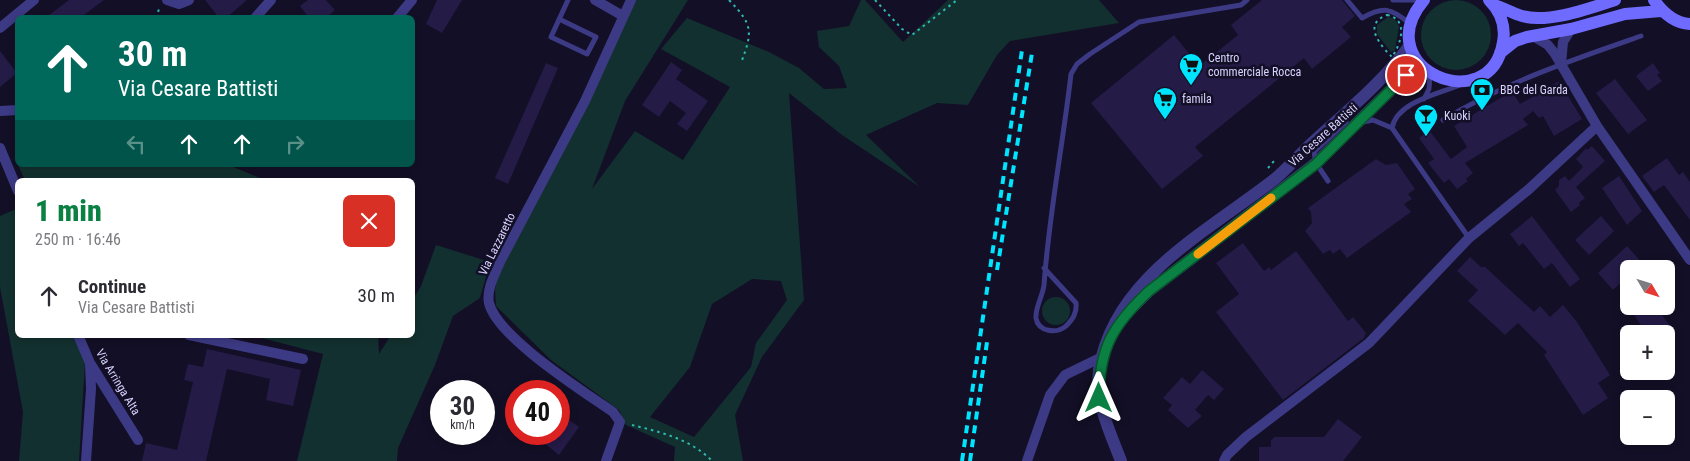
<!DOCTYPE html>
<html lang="en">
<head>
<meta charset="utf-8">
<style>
  :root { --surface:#fff; --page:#f2f2f3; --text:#2b2b33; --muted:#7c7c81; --accent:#0b8043 }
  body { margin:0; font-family:"Roboto Condensed",sans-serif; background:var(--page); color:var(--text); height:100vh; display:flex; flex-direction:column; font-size:19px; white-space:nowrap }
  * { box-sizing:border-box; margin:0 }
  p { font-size:16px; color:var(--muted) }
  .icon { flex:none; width:28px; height:28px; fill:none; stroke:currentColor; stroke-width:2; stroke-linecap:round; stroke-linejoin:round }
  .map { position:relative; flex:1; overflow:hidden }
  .details { position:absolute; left:15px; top:178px; width:400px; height:160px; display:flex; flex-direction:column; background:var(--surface); border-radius:8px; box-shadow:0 2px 8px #0003 }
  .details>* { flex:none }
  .top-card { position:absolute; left:15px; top:15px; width:400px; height:152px; border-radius:8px; box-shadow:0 2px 8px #0003; background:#00695c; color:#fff; overflow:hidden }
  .needle { width:32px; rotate:128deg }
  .fabs { position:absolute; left:1620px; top:260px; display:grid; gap:10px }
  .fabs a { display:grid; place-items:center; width:55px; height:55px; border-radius:8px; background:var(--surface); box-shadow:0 2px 8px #0003; font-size:25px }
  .speed { position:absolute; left:430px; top:380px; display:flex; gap:10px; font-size:25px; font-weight:700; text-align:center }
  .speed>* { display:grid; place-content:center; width:65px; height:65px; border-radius:50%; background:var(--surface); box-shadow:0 2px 8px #0003; line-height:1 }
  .speed small { font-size:12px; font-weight:400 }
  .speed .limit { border:8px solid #d22; background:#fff; color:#111 }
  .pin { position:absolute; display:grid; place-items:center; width:42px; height:42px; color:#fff; margin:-21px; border:2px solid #fff; border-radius:50%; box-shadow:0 1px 5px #0007 }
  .me { position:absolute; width:55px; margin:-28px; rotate:0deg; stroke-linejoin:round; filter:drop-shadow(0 0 4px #0008) }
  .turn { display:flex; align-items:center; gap:18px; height:105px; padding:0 20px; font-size:22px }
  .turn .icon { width:65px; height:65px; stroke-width:2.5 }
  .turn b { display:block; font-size:35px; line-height:42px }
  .lanes { display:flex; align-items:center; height:48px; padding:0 20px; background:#0003; justify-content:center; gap:25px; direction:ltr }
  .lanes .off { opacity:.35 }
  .round { display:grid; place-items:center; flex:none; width:52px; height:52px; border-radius:8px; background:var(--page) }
  .summary { display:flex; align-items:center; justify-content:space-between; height:85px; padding:0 20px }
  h1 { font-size:30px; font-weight:800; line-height:38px; color:var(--accent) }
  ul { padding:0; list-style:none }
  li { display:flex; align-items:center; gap:15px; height:65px; padding:0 20px }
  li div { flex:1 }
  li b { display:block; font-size:19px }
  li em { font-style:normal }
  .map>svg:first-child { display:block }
  .green { fill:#12302f; fill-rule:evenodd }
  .building { fill:#241b47 }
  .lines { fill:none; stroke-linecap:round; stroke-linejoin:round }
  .path { stroke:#2fb8b0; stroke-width:2; stroke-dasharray:2.5 4; stroke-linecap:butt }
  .service { stroke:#3d3a85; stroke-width:5 }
  .minor { stroke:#3d3a85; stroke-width:10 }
  .tertiary { stroke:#3d3a85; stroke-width:12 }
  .secondary { stroke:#6f6bff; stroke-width:12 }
  .rail { stroke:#00e5ff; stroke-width:4; stroke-dasharray:8 6; stroke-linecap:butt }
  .route-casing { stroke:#07532c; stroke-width:12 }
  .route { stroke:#0b8043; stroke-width:9 }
  .slow { stroke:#f59e0b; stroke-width:9 }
  .labels { text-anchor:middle; stroke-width:5; stroke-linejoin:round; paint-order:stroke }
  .poi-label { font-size:12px; fill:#d9d4ff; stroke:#130f26; text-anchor:start }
  .street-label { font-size:12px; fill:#d9d4ff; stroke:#130f26 }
</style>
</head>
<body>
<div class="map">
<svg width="1690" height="461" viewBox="0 0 1690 461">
  <rect width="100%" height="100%" fill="#130f26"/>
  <path class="green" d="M1421 35a35 35 0 1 1 70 0a35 35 0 1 1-70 0Z
    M631,0H688L625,101L592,189L635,131L683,160L730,87L661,49L687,18L769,52L799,68L824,89L847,88L839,66L819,47L817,31L849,26L861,0H865L903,42L948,0H1099L1119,23L1010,41L997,55L968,105L937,103L866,135L920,187L842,135L789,93L804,300L762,357L735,415L743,461H674L675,447L626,425L619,410L551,360L496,306L495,290L500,262ZM752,279L781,281L787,300L756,343L751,367L694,437L650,417L690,367L712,304Z
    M1388,17L1395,19L1399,26L1395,50L1391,52L1377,34V25Z
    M18,165H228L265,180H25Z
    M16,209L18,335H74L85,363L79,461H19L23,412L0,287V216Z
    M436,245L490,262L480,298L453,316L435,365L398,448L397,461H297L323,354L250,335H378L379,354L391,335H412L413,299L421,286Z
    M1042 311a14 14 0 1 1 28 0a14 14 0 1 1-28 0Z"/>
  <path class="building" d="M69,0H104L80,18H45Z
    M205,0H247L226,18H219Z
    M308,0H326L335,10L326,18H309L300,6Z
    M437,0H462L442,33L426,24Z
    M1262,0H1342L1355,16L1342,27L1351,37L1312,69L1304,58L1195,147L1203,156L1162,189L1091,103L1174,35L1199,66L1238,35L1231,25Z
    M0,51L17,73L0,87Z
    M671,62L682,70L676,79L708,101L687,131L677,124L686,113L670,101L659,117L642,105Z
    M546,63L558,68L508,184L495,178Z
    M1653,63L1660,73L1657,75L1662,81L1648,91L1636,76Z
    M1615,79L1647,120L1628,134L1596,93Z
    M1559,81L1582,119L1554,136L1543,116L1539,118L1533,111L1523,119L1528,125L1465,163L1473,173L1466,179L1468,181L1457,189L1449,179L1444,183L1428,163L1434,159L1419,138L1429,130L1451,159L1467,147L1454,126L1512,91L1520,104Z
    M1592,146L1605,161L1576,187L1585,198L1579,203L1580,205L1571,212L1555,190L1559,186V180L1565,176L1569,181L1583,167L1576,159L1586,148L1587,150Z
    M1667,158L1679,175L1683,172L1690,182V220L1664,185L1654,192L1642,176Z
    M1376,159L1386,165L1397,163L1415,189L1408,194L1412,199L1404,204L1411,212L1347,258L1340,249L1333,254L1330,250L1323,254L1305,231L1312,223L1311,212L1308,208Z
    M1619,176L1642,211L1627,225L1602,188Z
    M1532,216L1580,279L1570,287L1552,263L1544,269L1523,243L1519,246L1510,234Z
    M1601,216L1614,231L1589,255L1575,240Z
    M1243,243L1264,271L1269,267L1271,270L1296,251L1348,321L1353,317L1366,333L1364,338L1283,400L1216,312L1239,294L1216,263Z
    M1627,246L1642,263L1636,269H1629V275L1613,290L1598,273Z
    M1470,257L1481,267H1485L1534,312L1540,306L1550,317L1563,305L1577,322L1610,375L1598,383L1608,398L1583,415L1544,355L1547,352L1518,323L1505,335L1468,301L1478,290L1457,271Z
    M1628,306H1656L1672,329H1662L1656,333L1647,334Z
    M207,349L301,370L293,406L266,400L270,379L227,369L206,461H142L146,443L177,450L193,382L184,380L188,364L203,367Z
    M1202,370L1224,389L1214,400L1208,395L1195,410L1202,416L1188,428L1168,410L1172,405L1163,398L1182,377L1190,384Z
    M559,413L579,427L559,455L533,434H559Z
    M1338,419L1362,437L1343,461H1259V447H1271V440L1275,437H1324Z"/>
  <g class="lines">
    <path class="path" d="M729,0C753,25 753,31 741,63
      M875,0L902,29L912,35L957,0
      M1387,15C1409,19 1401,44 1392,57C1380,45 1362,24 1387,15Z
      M156,18L159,9
      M1268,168L1274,161
      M632,425C660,432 691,439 712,461"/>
    <path class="service" d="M1347,0L1362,18C1383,6 1391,8 1409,23
      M1393,0H1419
      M559,19L596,37L587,54L551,37L568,0
      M1468,82L1473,86L1479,99
      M1460,85C1438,94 1397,102 1392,128L1469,238
      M1424,99L1429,89L1430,74
      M1443,120C1506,82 1572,60 1641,36
      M1363,122L1373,120L1392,128
      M1328,181L1316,163L1314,152L1346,122L1347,115
      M1044,268L1076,303C1077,313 1073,319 1066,326C1057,334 1038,332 1036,318C1035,308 1043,295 1044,285C1049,214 1063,144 1071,74L1077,64L1090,54L1139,22L1241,5L1247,0"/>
    <path class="minor" d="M167,0L179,4L189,0
      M595,0L623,16
      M255,18L271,0
      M397,18L412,0
      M0,28L34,0
      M1533,36L1548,45L1555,54L1597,126L1690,260
      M1561,64L1563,42L1571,29
      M0,111L18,110
      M0,148L18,191
      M78,335L90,363L138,440
      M189,335L303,359
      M86,461L91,389L90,364
      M606,461L620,422L613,412C583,391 497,337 489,303C486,290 495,274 500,262L585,101L631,0
      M1027,461L1050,395L1065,375L1102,357
      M1224,461L1227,455L1246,437L1369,343L1469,238L1528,190L1597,126"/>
    <path class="tertiary" d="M1129,311L1149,291L1316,163L1406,75L1417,72L1430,74
      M1121,461C1110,432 1095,402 1099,370C1114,277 1209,231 1276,178C1289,167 1299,155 1311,144C1346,112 1382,83 1410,45"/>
    <path class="secondary" d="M1424,0C1366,69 1491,120 1503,42C1506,26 1500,11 1489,0
      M1654,0C1663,13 1674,23 1690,24
      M1494,5C1503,8 1511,12 1519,15C1545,25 1591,8 1615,0
      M1500,53L1515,41L1527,37L1571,29L1625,14L1661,11"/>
    <path class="rail" d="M997,270L1032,53
      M962,461L1022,50
      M970,461L987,342"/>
  </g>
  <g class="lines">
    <g class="route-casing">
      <path id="route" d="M1099,398C1099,348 1113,325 1149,291L1316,164L1406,75"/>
    </g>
    <use href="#route" class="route"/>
    <path class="slow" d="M1198,254L1271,198"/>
  </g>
  <defs>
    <g id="supermarket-pin" transform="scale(1.25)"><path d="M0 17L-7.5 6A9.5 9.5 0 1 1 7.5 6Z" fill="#00e5ff" stroke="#130f26"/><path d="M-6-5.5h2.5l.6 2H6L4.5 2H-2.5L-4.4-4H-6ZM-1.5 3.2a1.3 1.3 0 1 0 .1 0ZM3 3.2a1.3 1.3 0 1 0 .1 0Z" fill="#111"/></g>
    <g id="bank-pin" transform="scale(1.25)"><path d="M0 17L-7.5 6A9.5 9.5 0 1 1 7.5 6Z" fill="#00e5ff" stroke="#130f26"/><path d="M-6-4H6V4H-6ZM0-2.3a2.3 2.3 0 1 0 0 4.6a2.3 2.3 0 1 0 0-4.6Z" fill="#111"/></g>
    <g id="bar-pin" transform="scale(1.25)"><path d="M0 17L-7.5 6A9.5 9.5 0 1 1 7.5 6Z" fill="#00e5ff" stroke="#130f26"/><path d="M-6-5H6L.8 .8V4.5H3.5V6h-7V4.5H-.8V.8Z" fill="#111"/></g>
  </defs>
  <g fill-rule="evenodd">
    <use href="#supermarket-pin" x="1191" y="65"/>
    <use href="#bank-pin" x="1482" y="90"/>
    <use href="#supermarket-pin" x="1165" y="99"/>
    <use href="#bar-pin" x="1426" y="116"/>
  </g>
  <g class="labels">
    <g class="poi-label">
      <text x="1208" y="62">Centro<tspan x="1208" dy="14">commerciale Rocca</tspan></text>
      <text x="1500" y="94">BBC del Garda</text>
      <text x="1182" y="103">famila</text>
      <text x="1444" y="120">Kuoki</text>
    </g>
    <g class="street-label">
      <text transform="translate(1323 135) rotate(-42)" y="4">Via Cesare Battisti</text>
      <text transform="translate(497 244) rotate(-64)" y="4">Via Lazzaretto</text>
      <text transform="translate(118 382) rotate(59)" y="4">Via Arringa Alta</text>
    </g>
  </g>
</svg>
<div class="fabs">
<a><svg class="needle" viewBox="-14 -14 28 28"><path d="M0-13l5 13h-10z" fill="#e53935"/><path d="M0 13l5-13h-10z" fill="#7c7c81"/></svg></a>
<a>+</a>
<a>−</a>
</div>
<div class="speed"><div>30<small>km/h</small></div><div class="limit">40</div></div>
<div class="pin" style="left:1406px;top:75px;background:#d93025"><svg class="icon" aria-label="arrive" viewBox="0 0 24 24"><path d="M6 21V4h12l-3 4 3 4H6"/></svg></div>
<svg class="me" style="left:1099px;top:398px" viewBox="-20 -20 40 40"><path d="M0-17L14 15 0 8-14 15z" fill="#0b8043" stroke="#fff" stroke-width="4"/></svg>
<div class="top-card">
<div class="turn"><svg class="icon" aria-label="ahead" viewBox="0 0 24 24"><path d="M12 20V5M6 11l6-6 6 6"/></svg><div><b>30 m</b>Via Cesare Battisti</div></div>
<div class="lanes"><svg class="icon off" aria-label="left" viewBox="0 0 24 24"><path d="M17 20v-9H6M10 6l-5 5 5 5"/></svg><svg class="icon" aria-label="ahead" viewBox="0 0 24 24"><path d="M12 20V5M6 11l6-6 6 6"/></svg><svg class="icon" aria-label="ahead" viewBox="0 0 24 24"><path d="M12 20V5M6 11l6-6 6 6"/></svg><svg class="icon off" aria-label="right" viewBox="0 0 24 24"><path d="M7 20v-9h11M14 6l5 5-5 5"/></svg></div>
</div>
<section class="details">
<div class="summary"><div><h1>1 min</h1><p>250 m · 16:46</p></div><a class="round" style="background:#d93025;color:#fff"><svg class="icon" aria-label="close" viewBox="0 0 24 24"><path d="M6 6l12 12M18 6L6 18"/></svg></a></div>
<ul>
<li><svg class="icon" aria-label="ahead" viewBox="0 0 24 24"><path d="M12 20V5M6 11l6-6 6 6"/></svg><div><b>Continue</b><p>Via Cesare Battisti</p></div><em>30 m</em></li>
</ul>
</section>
</div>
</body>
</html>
